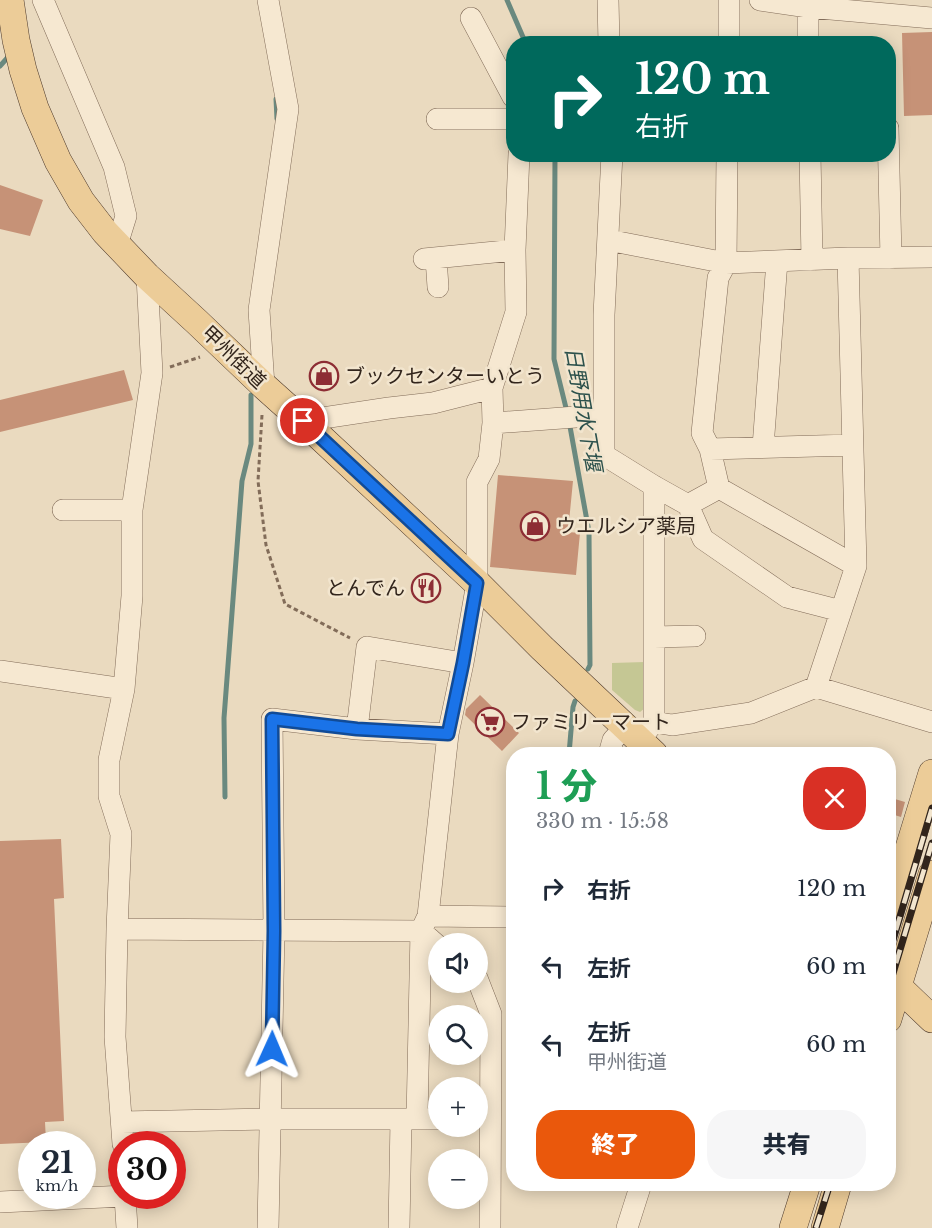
<!DOCTYPE html>
<html lang="ja">
<head>
<meta charset="utf-8">
<style>
  :root { --surface:#fff; --page:#f6f6f7; --text:#1f2937; --muted:#747a83; --accent:#ea580c }
  body { margin:0; font-family:"Libre Baskerville","Noto Sans JP",serif; background:var(--page); color:var(--text); height:100vh; display:flex; flex-direction:column; font-size:22px; white-space:nowrap }
  * { box-sizing:border-box; margin:0 }
  p { font-size:20px; color:var(--muted) }
  .icon { flex:none; width:33px; height:33px; fill:none; stroke:currentColor; stroke-width:2; stroke-linecap:round; stroke-linejoin:round }
  .map { position:relative; flex:1; overflow:hidden }
  .sheet { position:absolute; left:506px; top:747px; width:390px; height:444px; display:flex; flex-direction:column; background:var(--surface); border-radius:24px; box-shadow:0 3px 15px #0003 }
  .sheet>* { flex:none }
  .guide { position:absolute; left:506px; top:36px; width:390px; height:126px; border-radius:24px; box-shadow:0 3px 15px #0003; background:#00695c; color:#fff; overflow:hidden }
  .fabs { position:absolute; left:428px; top:933px; display:grid; gap:12px }
  .fabs a { display:grid; place-items:center; width:60px; height:60px; border-radius:50%; background:var(--surface); box-shadow:0 3px 15px #0003; font-size:30px }
  .speed { position:absolute; left:18px; top:1131px; display:flex; gap:12px; font-size:30px; font-weight:700; text-align:center }
  .speed>* { display:grid; place-content:center; width:78px; height:78px; border-radius:50%; background:var(--surface); box-shadow:0 3px 15px #0003; line-height:1 }
  .speed small { font-size:15px; font-weight:400 }
  .speed .limit { border:9px solid #d22; background:#fff; color:#111 }
  .pin { position:absolute; display:grid; place-items:center; width:51px; height:51px; color:#fff; margin:-26px; border:3px solid #fff; border-radius:50%; box-shadow:0 2px 6px #0007 }
  .me { position:absolute; width:66px; margin:-33px; rotate:1deg; stroke-linejoin:round; filter:drop-shadow(0 0 4px #0008) }
  .turn { display:flex; align-items:center; gap:21px; height:126px; padding:0 30px; font-size:27px }
  .turn .icon { width:78px; height:78px; stroke-width:2.5 }
  .turn b { display:block; font-size:42px; line-height:51px }
  .round { display:grid; place-items:center; flex:none; width:63px; height:63px; border-radius:24px; background:var(--page) }
  .headline { display:flex; align-items:center; justify-content:space-between; height:102px; padding:0 30px }
  h1 { font-size:36px; font-weight:800; line-height:45px; color:#1e9e55 }
  .action { display:flex; gap:12px; margin-top:auto; padding:12px 30px }
  .action a { flex:1; height:69px; border-radius:24px; background:var(--accent); color:#fff; font-size:24px; font-weight:800; line-height:69px; text-align:center }
  .action a+a { background:var(--page); color:var(--text) }
  ul { padding:0; list-style:none }
  li { display:flex; align-items:center; gap:18px; height:78px; padding:0 30px }
  li div { flex:1 }
  li b { display:block; font-size:22px }
  li em { font-style:normal }
  .map>svg:first-child { display:block }
  .green { fill:#c5c794 }
  .lines { fill:none; stroke-linecap:round; stroke-linejoin:round }
  .stream { stroke:#6a897f; stroke-width:5 }
  .building { fill:#c69277 }
  .minor-casing { stroke:#826c59; stroke-width:22 }
  .major-casing { stroke:#4f3b2d; stroke-width:28 }
  .path { stroke:#826c59; stroke-width:3; stroke-dasharray:4.5 3; stroke-linecap:butt }
  .minor { stroke:#f6e8d1; stroke-width:21 }
  .major { stroke:#eccc98; stroke-width:27 }
  .rail-casing { stroke:#32251c; stroke-width:7 }
  .rail { stroke:#f2e5ce; stroke-width:4.5; stroke-dasharray:14; stroke-linecap:butt }
  .route-casing { stroke:#114b97; stroke-width:15 }
  .route { stroke:#1a73e8; stroke-width:10 }
  .labels { text-anchor:middle; stroke-width:5; stroke-linejoin:round; paint-order:stroke }
  .street-label { font-size:20px; fill:#32251c; stroke:#f2e5ce }
  .poi-label { font-size:20px; fill:#32251c; stroke:#f2e5ce; text-anchor:start }
  .water-label { font-size:21px; font-style:italic; fill:#2c514c; stroke:#f2e5ce }
</style>
</head>
<body>
<div class="map">
<svg width="932" height="1228" viewBox="0 0 932 1228">
  <rect width="100%" height="100%" fill="#eadabf"/>
  <path class="green" d="M645,662V708L640,712L635,710L612,690V663Z"/>
  <g class="lines">
    <path class="stream" d="M507,0L526,44
      M0,66L9,56
      M276,99L277,119
      M555,154L554,359L567,412
      M569,421L589,532L590,665L588,669
      M569,754L573,707L575,701
      M225,797L224,718L242,481L251,444V395"/>
  </g>
  <path class="building" d="M932,32V115L904,116L902,33Z
    M0,185L43,200L30,236L0,229Z
    M124,370L133,400L0,432V400Z
    M498,475L573,481L568,532L580,533L576,575L490,567Z
    M480,695L519,733L502,751L465,715L466,709Z
    M888,797L905,802L901,817L888,813Z
    M61,839L64,898L54,899L64,1121L45,1122L46,1142L0,1144V841Z"/>
  <g class="lines">
    <g class="minor-casing">
      <path id="minor" d="M43,0L114,167L126,216L117,245
        M608,0L609,44
        M760,0L808,7L932,18
        M808,7V44
        M471,18L513,97
        M729,44V0
        M437,119H513
        M888,128L891,258
        M612,154L604,315V455L654,486L688,505L703,539L787,597L841,611
        M810,154L812,260
        M608,240L726,263L848,258L932,257
        M436,258L438,287
        M424,259L515,250
        M264,386L259,310L288,109L268,0
        M303,421L389,408L433,403L492,388
        M493,423L603,415
        M763,447L777,261
        M710,449L852,445
        M654,486V722
        M719,488L856,566
        M688,505L719,488L710,449L702,433L718,278L726,263L727,154
        M63,510H132
        M654,637L695,636
        M0,671L124,689
        M816,687L856,566L848,258
        M357,729L367,647L463,663
        M639,741L654,722L672,725L751,713L816,687L932,722
        M609,754L613,740L625,727
        M428,916L513,917
        M117,929L421,931L417,1119
        M438,946L421,931L428,916L448,734L463,663L477,583V482L489,459L493,423L492,388L516,312L515,250L519,154
        M477,978L491,1014L490,1228
        M122,1122L270,1119H438
        M123,1144L115,1037L117,929L121,834L109,796V760L124,689L132,596V510L152,373L147,276
        M125,1196L127,1228
        M0,1202L125,1196
        M268,1228L274,931L272,719L357,729L448,734
        M399,1228L401,1120
        M627,1228L641,1184"/>
    </g>
    <g class="major-casing">
      <path id="major" d="M10,0L16,40L23,70L35,108L58,161L81,201L105,232L147,276L197,322L264,386L303,421L477,583L542,648L654,754
        M888,916L932,773
        M888,977L932,1019
        M888,1019L932,874
        M793,1228L807,1184
        M825,1228L838,1184"/>
    </g>
    <path class="path" d="M170,367L200,357
      M262,415L258,481L266,545L285,604L350,638"/>
    <use href="#minor" class="minor"/>
    <use href="#major" class="major"/>
    <g class="rail-casing">
      <path id="rail" d="M888,957L932,808
        M888,990L932,843
        M816,1228L830,1184"/>
    </g>
    <use href="#rail" class="rail"/>
  </g>
  <g class="lines">
    <g class="route-casing">
      <path id="route" d="M272,1049L274,931L272,719L357,729L448,734L463,663L477,583L303,421"/>
    </g>
    <use href="#route" class="route"/>
  </g>
  <defs>
    <g id="shop-ring" transform="scale(1.5)"><circle r="9.5" fill="#f2e5ce" stroke="#8d2d34" stroke-width="1.5"/><path d="M-5-2.5h2.3a2.7 3.5 0 0 1 5.4 0H5L5.5 6h-11ZM-1.5-2.5h3a1.5 2.3 0 0 0-3 0Z" fill="#8d2d34"/></g>
    <g id="restaurant-ring" transform="scale(1.5)"><circle r="9.5" fill="#f2e5ce" stroke="#8d2d34" stroke-width="1.5"/><path d="M-5-6h1v4h1v-4h1v4h1v-4h1v5L-1.5 .5V6h-2V.5L-5-1ZM5-6V6H3V1.5H1.5Q1.5-4 5-6Z" fill="#8d2d34"/></g>
    <g id="supermarket-ring" transform="scale(1.5)"><circle r="9.5" fill="#f2e5ce" stroke="#8d2d34" stroke-width="1.5"/><path d="M-6-5.5h2.5l.6 2H6L4.5 2H-2.5L-4.4-4H-6ZM-1.5 3.2a1.3 1.3 0 1 0 .1 0ZM3 3.2a1.3 1.3 0 1 0 .1 0Z" fill="#8d2d34"/></g>
  </defs>
  <g fill-rule="evenodd">
    <use href="#shop-ring" x="324" y="376"/>
    <use href="#shop-ring" x="535" y="526"/>
    <use href="#restaurant-ring" x="426" y="588"/>
    <use href="#supermarket-ring" x="490" y="722"/>
  </g>
  <g class="labels">
    <g class="street-label">
      <text transform="translate(234 357) rotate(44)" y="7">甲州街道</text>
    </g>
    <g class="poi-label">
      <text x="345" y="383">ブックセンターいとう</text>
      <text x="556" y="533">ウエルシア薬局</text>
      <text x="405" y="595" text-anchor="end">とんでん</text>
      <text x="511" y="729">ファミリーマート</text>
    </g>
    <g class="water-label">
      <text transform="translate(583 409) rotate(80)" y="7">日野用水下堰</text>
    </g>
  </g>
</svg>
<div class="fabs">
<a><svg class="icon" aria-label="sound" viewBox="0 0 24 24"><path d="M4 9h4l5-4v14l-5-4H4zM17 9q2 3 0 6"/></svg></a>
<a><svg class="icon" aria-label="search" viewBox="0 0 24 24"><circle cx="10" cy="10" r="6"/><path d="M15 15l6 6"/></svg></a>
<a>+</a>
<a>−</a>
</div>
<div class="speed"><div>21<small>km/h</small></div><div class="limit">30</div></div>
<div class="pin" style="left:303px;top:421px;background:#d93025"><svg class="icon" aria-label="arrive" viewBox="0 0 24 24"><path d="M6 21V4h12l-3 4 3 4H6"/></svg></div>
<svg class="me" style="left:272px;top:1049px" viewBox="-20 -20 40 40"><path d="M0-17L14 15 0 8-14 15z" fill="#1a73e8" stroke="#fff" stroke-width="4"/></svg>
<div class="guide">
<div class="turn"><svg class="icon" aria-label="right" viewBox="0 0 24 24"><path d="M7 20v-9h11M14 6l5 5-5 5"/></svg><div><b>120 m</b>右折</div></div>
</div>
<section class="sheet">
<div class="headline"><div><h1>1 分</h1><p>330 m · 15:58</p></div><a class="round" style="background:#d93025;color:#fff"><svg class="icon" aria-label="close" viewBox="0 0 24 24"><path d="M6 6l12 12M18 6L6 18"/></svg></a></div>
<ul>
<li><svg class="icon" aria-label="right" viewBox="0 0 24 24"><path d="M7 20v-9h11M14 6l5 5-5 5"/></svg><div><b>右折</b></div><em>120 m</em></li>
<li><svg class="icon" aria-label="left" viewBox="0 0 24 24"><path d="M17 20v-9H6M10 6l-5 5 5 5"/></svg><div><b>左折</b></div><em>60 m</em></li>
<li><svg class="icon" aria-label="left" viewBox="0 0 24 24"><path d="M17 20v-9H6M10 6l-5 5 5 5"/></svg><div><b>左折</b><p>甲州街道</p></div><em>60 m</em></li>
</ul>
<div class="action"><a>終了</a><a>共有</a></div>
</section>
</div>
</body>
</html>
